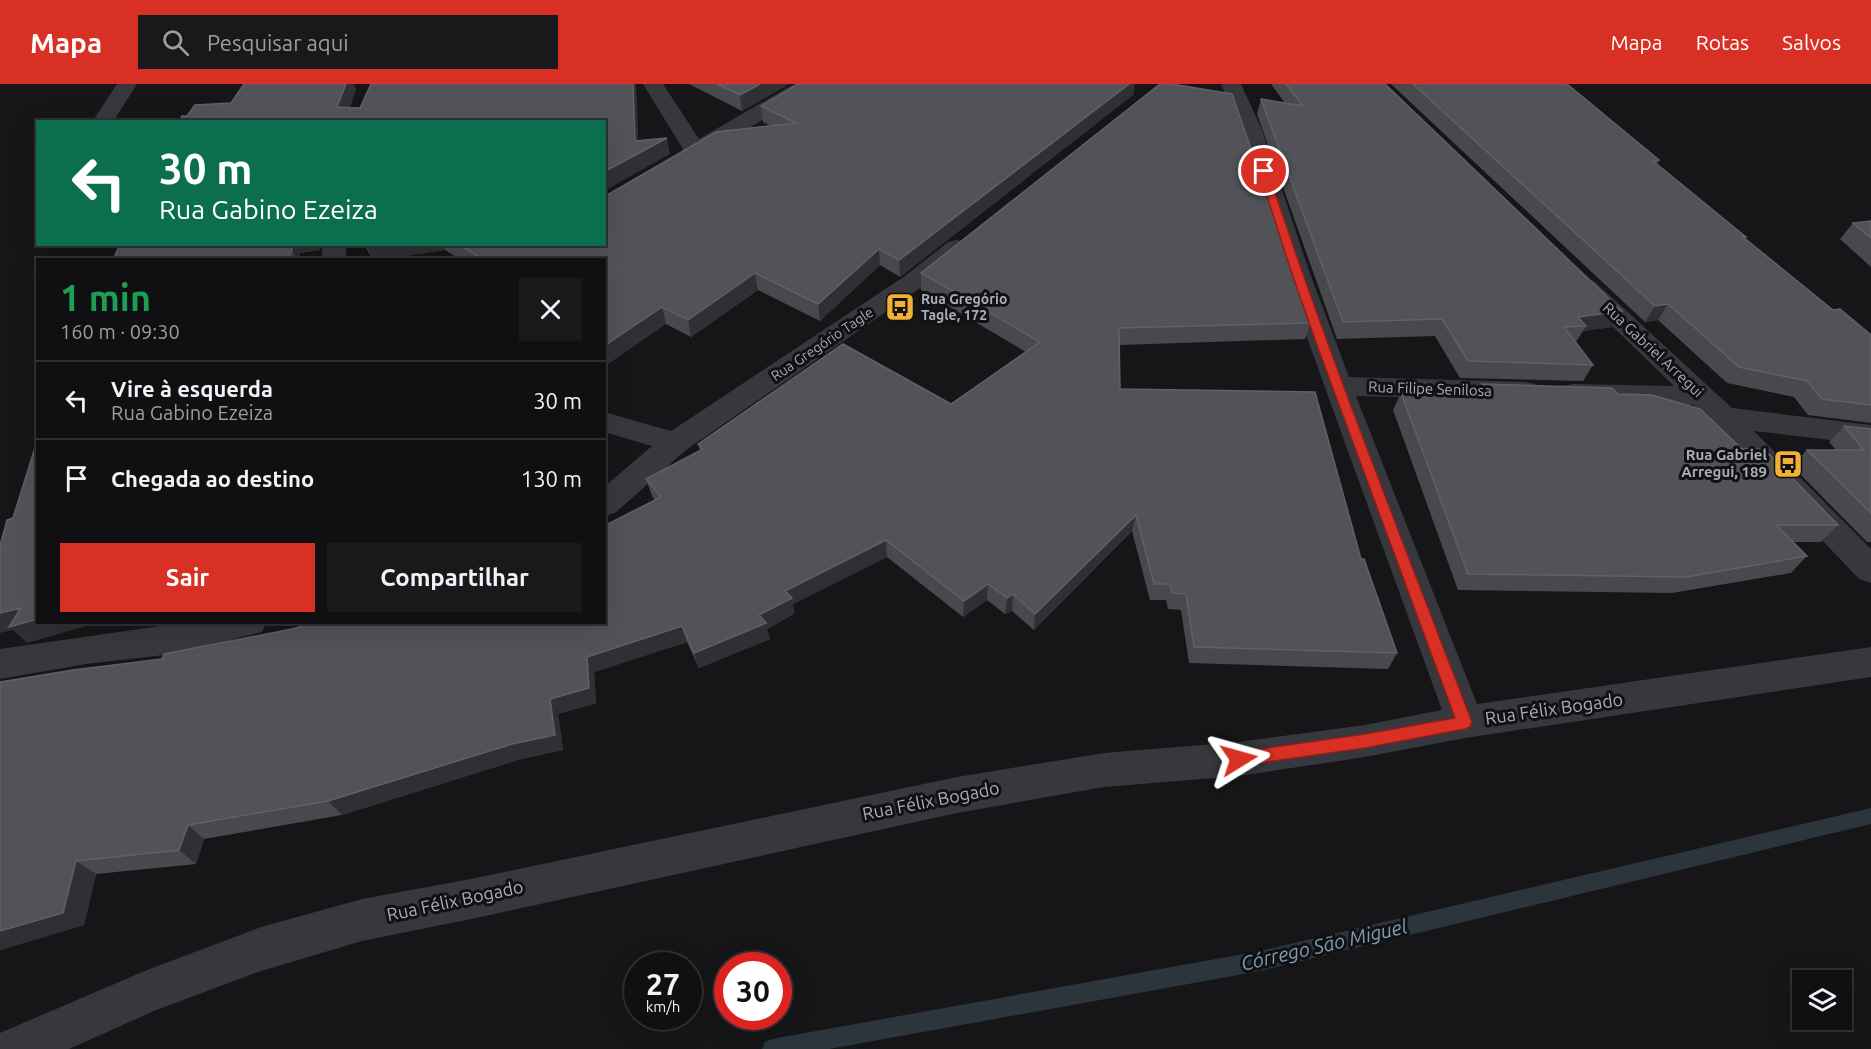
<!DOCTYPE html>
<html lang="pt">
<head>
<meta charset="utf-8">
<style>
  :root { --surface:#101012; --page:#19191b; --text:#f1f3f6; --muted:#9c9d9f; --line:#303032; --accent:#d93025 }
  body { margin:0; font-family:Ubuntu,sans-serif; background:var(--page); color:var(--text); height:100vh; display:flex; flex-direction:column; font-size:22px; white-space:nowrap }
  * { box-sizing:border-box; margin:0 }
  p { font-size:20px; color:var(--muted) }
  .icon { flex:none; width:33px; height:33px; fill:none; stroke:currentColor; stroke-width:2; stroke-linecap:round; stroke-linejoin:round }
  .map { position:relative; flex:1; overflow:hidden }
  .drawer { position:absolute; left:36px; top:174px; width:570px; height:366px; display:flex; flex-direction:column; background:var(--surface); border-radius:0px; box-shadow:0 6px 24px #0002,0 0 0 2px var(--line) }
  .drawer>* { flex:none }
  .top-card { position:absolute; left:36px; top:36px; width:570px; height:126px; border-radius:0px; box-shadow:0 6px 24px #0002,0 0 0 2px var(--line); background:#0b6e4f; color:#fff; overflow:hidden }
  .fabs { position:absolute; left:1792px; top:886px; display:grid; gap:12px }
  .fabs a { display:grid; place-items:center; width:60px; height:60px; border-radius:0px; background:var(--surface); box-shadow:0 6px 24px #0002,0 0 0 2px var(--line); font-size:30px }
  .speed { position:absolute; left:624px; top:868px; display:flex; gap:12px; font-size:30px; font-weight:700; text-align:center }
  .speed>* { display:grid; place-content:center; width:78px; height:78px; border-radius:50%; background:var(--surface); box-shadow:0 6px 24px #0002,0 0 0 2px var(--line); line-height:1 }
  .speed small { font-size:15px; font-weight:400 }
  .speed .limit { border:9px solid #d22; background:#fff; color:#111 }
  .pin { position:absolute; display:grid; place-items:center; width:51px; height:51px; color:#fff; margin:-26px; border:3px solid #fff; border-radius:50%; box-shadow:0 2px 6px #0007 }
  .me { position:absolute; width:66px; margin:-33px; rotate:82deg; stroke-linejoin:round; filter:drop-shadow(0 0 4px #0008) }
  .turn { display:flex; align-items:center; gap:21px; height:126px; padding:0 24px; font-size:27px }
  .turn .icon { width:78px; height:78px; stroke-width:2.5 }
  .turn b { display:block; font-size:42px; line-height:51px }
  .round { display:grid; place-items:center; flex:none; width:63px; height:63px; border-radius:0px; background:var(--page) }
  .head { display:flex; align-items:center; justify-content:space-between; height:102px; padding:0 24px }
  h1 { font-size:36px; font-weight:600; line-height:45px; color:#1e9e55 }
  .primary-button { display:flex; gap:12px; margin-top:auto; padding:12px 24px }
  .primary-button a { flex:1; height:69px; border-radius:0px; background:var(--accent); color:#fff; font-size:24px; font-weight:600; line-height:69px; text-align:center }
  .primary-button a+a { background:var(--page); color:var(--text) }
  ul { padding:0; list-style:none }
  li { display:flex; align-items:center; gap:18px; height:78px; padding:0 24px; border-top:2px solid var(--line) }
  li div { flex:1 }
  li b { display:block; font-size:22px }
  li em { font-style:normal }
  header { display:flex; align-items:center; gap:36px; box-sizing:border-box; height:84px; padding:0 30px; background:var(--accent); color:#fff }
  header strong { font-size:28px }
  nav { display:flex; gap:33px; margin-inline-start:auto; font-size:21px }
  .search { width:420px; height:54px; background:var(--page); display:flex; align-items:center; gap:15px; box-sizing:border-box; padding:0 21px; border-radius:0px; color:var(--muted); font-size:22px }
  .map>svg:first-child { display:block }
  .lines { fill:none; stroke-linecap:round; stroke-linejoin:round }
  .stream { fill:#2c353c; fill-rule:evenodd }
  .minor { fill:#37383d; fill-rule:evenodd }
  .wall { fill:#47494d }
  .shaded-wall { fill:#2f3033 }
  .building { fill:#525359; stroke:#5f6168; stroke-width:1.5 }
  .route { fill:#d93025; stroke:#8d1f18; stroke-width:1.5 }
  .labels { text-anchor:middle; stroke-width:6; stroke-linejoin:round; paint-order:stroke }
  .far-poi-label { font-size:14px; font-weight:bold; fill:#a8adb8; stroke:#111113; text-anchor:start }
  .far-street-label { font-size:14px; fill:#a8adb8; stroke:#111113 }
  .street-label { font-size:15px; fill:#a8adb8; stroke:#111113 }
  .poi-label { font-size:15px; font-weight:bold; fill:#a8adb8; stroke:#111113; text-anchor:end }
  .near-street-label { font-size:18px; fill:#a8adb8; stroke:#111113 }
  .near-water-label { font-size:20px; font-style:italic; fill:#7f9bb3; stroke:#111113 }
</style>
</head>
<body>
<header>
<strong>Mapa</strong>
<div class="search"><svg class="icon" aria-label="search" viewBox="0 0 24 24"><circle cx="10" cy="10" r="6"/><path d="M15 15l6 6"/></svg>Pesquisar aqui</div>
<nav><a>Mapa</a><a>Rotas</a><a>Salvos</a></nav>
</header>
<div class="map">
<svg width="1871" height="965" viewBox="0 0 1871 965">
  <rect width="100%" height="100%" fill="#161618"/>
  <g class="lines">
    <path class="stream" d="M1871,724V740L1260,887L829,965H762L765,958L772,955L1260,867Z"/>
    <path class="minor" d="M117,0H137L113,38H92Z
      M643,0H663L699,55L794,0H818L815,4L703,72L691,76L683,74L680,69L683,65Z
      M1221,0H1241L1262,46L1309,187L1349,293L1525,298L1535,300L1539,307L1535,314L1525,316L1356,312L1477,620L1871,563V593L1465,654L1365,673L1239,692L1104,703L957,729L476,834L362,857L261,887L154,927L69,965H0V949L147,886L261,843L362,815L476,794L957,693L1104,669L1239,658L1365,641L1442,626C1390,482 1337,339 1286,194C1263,129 1248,63 1221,0Z
      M957,156L966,158L969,163L966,168L923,202L686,366L615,429L604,432V403L652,362L604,348V328L671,347L905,192L948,158Z
      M322,160H346V176H322Z
      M1585,194L1594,197L1732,324L1871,341V361L1754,347L1871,465V499L1859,495L1694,321L1573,318L1563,316L1559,309L1563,302L1573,300L1674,302L1576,207L1572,202L1576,197Z
      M188,538H267L262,548L173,570L86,580L0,595V565Z"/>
  </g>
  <path class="wall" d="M689,0H789L742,27Z
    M1271,0H1385L1622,227L1612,243L1583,247L1576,258L1593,281L1583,297L1460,294L1435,252L1337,255L1257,30L1261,15L1285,19Z
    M1391,0H1567L1659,76L1657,80L1746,153L1745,154L1833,226L1871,251V339L1808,331L1794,313L1727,299L1658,236L1645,238Z
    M1134,10L900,193L880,181L820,237L758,206L691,253L666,240L604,176H461L445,166L379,176H373L364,160H516L515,161L524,162L609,110L771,42L763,38L761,22Z
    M1871,137V183L1840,155L1853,139Z
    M320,166L300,169V176H113Z
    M921,189L1311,239L1305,255L1120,261V305L1361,475L1397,569L1388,585L1189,579L1181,526L1168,525L1166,516H1150L1132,447L1034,546L1012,527L1005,530L987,516L963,533L887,473L793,520L794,530L767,545L770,555L699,584L687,558L594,588L596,619L558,630L563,666L521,675L342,731L204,755L196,780L96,790L84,841L0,866V598L162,575L292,545L604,538L655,416L652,412L646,395L700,367L698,360L951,320L1026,268L921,206Z
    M1482,300L1618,310L1742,365L1838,441L1821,458H1793L1807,472L1791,489L1672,509L1458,506L1393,326L1401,309L1477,310Z
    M1844,342L1871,345V458H1867L1792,382L1807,366H1836L1829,358Z"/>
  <path class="shaded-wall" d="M346,0H354L356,6L345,38L337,23Z
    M633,0H636L639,69L667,54L670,70L604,107V88L635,57Z
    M760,0H789L742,27L740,11Z
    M1129,0H1135L1134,10L900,193L899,176Z
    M292,160H321L320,166L300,169V176H296L292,167Z
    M366,160H442L445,166L379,176H373Z
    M879,165L880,181L820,237L818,220Z
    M755,189L758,206L691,253L688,236Z
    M1668,220L1658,236L1645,238L1655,222Z
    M662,223L666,240L604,283V262Z
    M1622,227L1612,243L1583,247L1586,242L1578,233Z
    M1136,431L1132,447L1034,546L1035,530Z
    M886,456L887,473L793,520L794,530L767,545L770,555L699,584L694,569L759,531L785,507Z
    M988,500L987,516L963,533L964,517Z
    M1013,510L1012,527L1005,530L1007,514Z
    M21,524L38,535V538H94L93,540L27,559L13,546L0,549V529Z
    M682,542L687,558L594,588L596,619L558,630L563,666L521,675L342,731L328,717L550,615L587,573Z
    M188,741L204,755L196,780L179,766Z
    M76,777L96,790L84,841L0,866V847Z"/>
  <path class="building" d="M244,0H346L337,23L360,24L371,0H633L635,57L667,54L604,88V38H179L182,32H187L195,21L231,19Z
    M717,0H760L740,11Z
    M798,0H1129L899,176L879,165L818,220L755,189L688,236L662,223L604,262V176H484L458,160L524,162L526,160H604V111L609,110L716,48L796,39L761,22Z
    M1160,0H1172L1232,10L1311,239L1119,244L1120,305L1315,308L1361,475H1364L1397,569L1194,563L1186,510L1172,509L1170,500H1154L1136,431L1035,530L1013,510L1007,514L988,500L964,517L886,456L785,507L792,514L759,531L766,539L694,569L682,542L587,573L589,604L550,615L555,651L512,660L328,717L188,741L179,766L76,777L63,829L0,847V598L73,586L162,575L164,570L292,545L318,538H604V442L661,413L646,395L703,365L698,360L843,260L951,320L1040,258L921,189Z
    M1286,0H1385L1622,227L1578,233L1586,242L1564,243L1593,281L1468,277L1442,235L1343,238L1261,15L1303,22Z
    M1413,0H1567L1659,76L1653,77L1746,153H1743L1833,226L1840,225L1871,251V321L1822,315L1807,297L1739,283L1668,220L1655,222Z
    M1871,137V154L1853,139Z
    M120,160H292V167L289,168L290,176H113Z
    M1482,300L1612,304L1618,310L1652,311L1700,325L1742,365H1764L1838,441H1776L1807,472L1687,493L1468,490L1401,309L1488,310Z
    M1844,342L1871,345V429L1807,366H1864Z
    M38,354V535L9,543L21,524L0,529V462L7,436L13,434Z"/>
  <path class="route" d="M1264,84L1268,87C1329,273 1402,455 1472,638L1470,643L1465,645L1365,664L1239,682L1233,680L1231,675L1233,670L1239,668L1365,650L1455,634L1318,264L1291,187L1259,87Z"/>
  <defs>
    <g id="bus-square" transform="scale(1.5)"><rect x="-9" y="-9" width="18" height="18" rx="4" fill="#f2b134" stroke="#111113"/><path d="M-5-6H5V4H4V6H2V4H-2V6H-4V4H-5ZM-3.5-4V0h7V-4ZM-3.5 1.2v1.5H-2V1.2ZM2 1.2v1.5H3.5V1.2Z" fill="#111"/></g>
  </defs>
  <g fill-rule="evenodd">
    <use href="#bus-square" x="900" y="223"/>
    <use href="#bus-square" x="1788" y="380"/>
  </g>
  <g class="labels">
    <g class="far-poi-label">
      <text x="921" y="220">Rua Gregório<tspan x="921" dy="16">Tagle, 172</tspan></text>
    </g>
    <g class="far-street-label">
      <text transform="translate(822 260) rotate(-34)" y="5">Rua Gregório Tagle</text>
    </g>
    <g class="street-label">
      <text transform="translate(1653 266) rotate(43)" y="5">Rua Gabriel Arregui</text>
      <text transform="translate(1430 305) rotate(2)" y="5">Rua Filipe Senilosa</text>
    </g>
    <g class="poi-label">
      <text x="1767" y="376">Rua Gabriel<tspan x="1767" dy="17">Arregui, 189</tspan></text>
    </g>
    <g class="near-street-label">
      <text transform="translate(1554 625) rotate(-8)" y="6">Rua Félix Bogado</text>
      <text transform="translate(931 717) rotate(-11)" y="6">Rua Félix Bogado</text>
      <text transform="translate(455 817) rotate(-12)" y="6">Rua Félix Bogado</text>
    </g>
    <g class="near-water-label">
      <text transform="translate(1324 861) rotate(-13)" y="7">Córrego São Miguel</text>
    </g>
  </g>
</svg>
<div class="fabs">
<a><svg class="icon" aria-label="layers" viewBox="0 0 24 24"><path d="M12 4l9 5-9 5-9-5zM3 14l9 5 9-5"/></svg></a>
</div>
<div class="speed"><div>27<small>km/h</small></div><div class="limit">30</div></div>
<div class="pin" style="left:1264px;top:87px;background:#d93025"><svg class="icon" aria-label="arrive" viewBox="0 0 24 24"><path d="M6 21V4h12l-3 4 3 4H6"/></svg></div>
<svg class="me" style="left:1239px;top:675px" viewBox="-20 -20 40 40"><path d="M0-17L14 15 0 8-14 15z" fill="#d93025" stroke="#fff" stroke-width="4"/></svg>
<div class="top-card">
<div class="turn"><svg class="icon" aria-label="left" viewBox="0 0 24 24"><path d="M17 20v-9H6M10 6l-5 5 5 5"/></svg><div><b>30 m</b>Rua Gabino Ezeiza</div></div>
</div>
<section class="drawer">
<div class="head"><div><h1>1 min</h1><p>160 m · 09:30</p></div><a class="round"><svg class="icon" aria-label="close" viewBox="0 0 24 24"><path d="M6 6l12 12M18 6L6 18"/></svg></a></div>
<ul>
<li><svg class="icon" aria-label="left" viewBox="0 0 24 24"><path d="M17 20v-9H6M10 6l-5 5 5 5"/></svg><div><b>Vire à esquerda</b><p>Rua Gabino Ezeiza</p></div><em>30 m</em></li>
<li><svg class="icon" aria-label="arrive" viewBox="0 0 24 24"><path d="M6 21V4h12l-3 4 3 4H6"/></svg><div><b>Chegada ao destino</b></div><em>130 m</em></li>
</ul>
<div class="primary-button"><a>Sair</a><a>Compartilhar</a></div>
</section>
</div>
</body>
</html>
